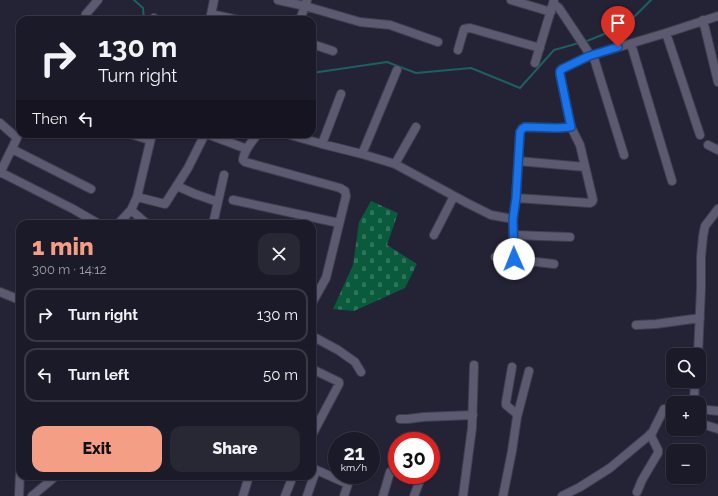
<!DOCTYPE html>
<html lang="en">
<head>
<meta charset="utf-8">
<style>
  :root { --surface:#1b1a28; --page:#282734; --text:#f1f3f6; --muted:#a0a1a8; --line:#393845; --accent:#f49e86 }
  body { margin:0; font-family:Raleway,sans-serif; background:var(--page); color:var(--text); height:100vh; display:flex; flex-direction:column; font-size:15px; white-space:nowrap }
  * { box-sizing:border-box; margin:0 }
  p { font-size:13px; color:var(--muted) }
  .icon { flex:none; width:22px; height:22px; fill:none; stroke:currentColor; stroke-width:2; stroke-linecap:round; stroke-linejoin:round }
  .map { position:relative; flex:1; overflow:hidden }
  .details { position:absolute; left:16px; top:220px; width:300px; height:260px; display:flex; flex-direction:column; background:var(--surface); border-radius:12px; box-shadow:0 1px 3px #0004,0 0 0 1px var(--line) }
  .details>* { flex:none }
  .top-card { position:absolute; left:16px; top:16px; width:300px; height:122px; border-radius:12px; box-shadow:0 1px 3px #0004,0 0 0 1px var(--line); background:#1b1a28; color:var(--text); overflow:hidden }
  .buttons { position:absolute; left:666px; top:348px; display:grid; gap:8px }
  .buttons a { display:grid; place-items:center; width:40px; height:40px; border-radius:8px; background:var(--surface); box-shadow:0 1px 3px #0004,0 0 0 1px var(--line); font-size:20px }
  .speed { position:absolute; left:328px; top:432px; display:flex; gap:8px; font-size:20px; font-weight:700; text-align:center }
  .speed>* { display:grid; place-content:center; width:52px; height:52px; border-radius:50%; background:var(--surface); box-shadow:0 1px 3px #0004,0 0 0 1px var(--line); line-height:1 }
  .speed small { font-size:10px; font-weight:400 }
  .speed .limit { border:6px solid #d22; background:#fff; color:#111 }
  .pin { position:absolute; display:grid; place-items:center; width:34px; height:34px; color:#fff; margin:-41px -17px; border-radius:50% 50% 50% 0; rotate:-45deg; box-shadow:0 0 4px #0007 }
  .pin .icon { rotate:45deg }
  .me { position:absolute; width:44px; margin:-22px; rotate:359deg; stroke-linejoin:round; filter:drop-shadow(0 0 3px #0008) }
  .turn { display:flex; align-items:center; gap:14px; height:84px; padding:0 16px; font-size:18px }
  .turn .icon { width:52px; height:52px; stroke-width:2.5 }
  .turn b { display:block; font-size:28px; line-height:34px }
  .then { display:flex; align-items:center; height:38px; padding:0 16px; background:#0003; gap:8px; font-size:15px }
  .round { display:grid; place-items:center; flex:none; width:42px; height:42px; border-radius:12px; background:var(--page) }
  .summary { display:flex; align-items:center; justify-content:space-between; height:68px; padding:0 16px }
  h1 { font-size:24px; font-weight:800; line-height:30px; color:var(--accent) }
  .button { display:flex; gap:8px; margin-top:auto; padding:8px 16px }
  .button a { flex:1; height:46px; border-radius:12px; background:var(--accent); color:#111; font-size:16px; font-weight:800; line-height:46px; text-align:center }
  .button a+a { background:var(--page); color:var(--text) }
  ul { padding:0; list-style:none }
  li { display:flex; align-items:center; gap:12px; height:54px; margin:0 8px 6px; padding:0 8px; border:2px solid var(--line); border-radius:12px }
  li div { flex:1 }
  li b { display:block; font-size:15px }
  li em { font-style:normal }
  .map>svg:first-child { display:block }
  .cemetery { fill:url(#cemetery-stones) }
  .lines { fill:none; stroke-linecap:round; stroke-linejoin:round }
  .stream { stroke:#1c6061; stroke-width:2 }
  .street-casing { stroke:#403e4e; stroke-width:10 }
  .street { stroke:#5c5a70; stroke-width:8 }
  .route-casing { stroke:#114b97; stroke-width:10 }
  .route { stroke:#1a73e8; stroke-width:7 }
</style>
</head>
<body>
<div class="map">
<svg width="718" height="496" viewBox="0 0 718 496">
  <defs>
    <pattern id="cemetery-stones" width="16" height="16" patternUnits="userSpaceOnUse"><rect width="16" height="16" fill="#0a5a3c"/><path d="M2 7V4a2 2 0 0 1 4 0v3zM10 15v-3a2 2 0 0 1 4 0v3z" fill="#2e7259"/></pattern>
  </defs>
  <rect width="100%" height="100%" fill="#242235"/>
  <path class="cemetery" d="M371,201L398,213L387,245L417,264L405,288L354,311L333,309L353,265L359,222Z"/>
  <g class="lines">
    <path class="stream" d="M134,0L143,8L144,20
      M584,42L592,39L626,25L651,0
      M312,73L387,62L416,73L471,68L520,88L554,50L579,43"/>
    <g class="street-casing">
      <path id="street" d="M278,0L305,6L360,22L390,25L438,42
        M511,0L551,12
        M554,4L559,8L587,50L589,56
        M211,14L238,20
        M154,18L157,20
        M84,20L86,14L98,0
        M210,20L214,0
        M300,20L307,0
        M703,20L718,82
        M666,33L700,135
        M312,44L333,51
        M631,44L672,181
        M458,50L464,29L470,28L540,48
        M593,55L624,155
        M535,63L554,0
        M0,123L17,138L0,173
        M130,134L150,140
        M207,134L247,149
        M258,134C252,141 244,150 243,160L245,162L340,188L345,191L346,196L326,278L312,303
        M287,134L322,144L362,154L395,164L467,203L491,215L513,219
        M322,144L341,94
        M708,145L718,150
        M12,149L91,189
        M362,154L397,70
        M518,161L585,167
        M395,164L416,127
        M0,172L73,209L99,224
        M177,186L195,194L218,202
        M137,197L165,204L188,168L205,134
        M516,198L590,203L592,202L593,200L580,145L571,127L560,74V71L562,69L589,56L666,33L718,16
        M233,200L339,223
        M131,210L147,224
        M118,224L131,210L137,197L152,134
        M213,224L224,175
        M434,235L454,196
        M513,235L570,237
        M495,257L554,264
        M514,259L513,219L516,198L520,132L522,129L525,127L557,128L571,127
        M0,292L20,300
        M636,325L656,324L700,318
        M312,336L338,350L355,362L361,372
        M698,355L701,288V257L703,236L705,226L718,209
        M512,367L506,402V405L517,414
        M312,369L339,382V384L312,435
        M694,403L695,381
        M699,409L718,411
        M400,419H408L423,417L473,415
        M699,423L718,429
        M312,468L348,484L344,496
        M637,492L642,480L658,453V450L650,434
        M19,496L20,473
        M32,496L56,476
        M243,496L249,476
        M285,496L293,476
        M307,496L316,470
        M383,496L390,472
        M414,496L422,475
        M463,496L472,428L474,365
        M503,496L512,451L517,417L529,371
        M562,496L580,487L610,468L652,433L664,409L673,411"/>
    </g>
    <use href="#street" class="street"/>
  </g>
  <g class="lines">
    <g class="route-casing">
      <path id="route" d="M514,259L513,219L516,198L520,132L522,129L525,127L558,128L571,127L560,74V71L562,69L589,56L618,47"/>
    </g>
    <use href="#route" class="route"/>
  </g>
</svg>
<div class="buttons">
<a><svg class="icon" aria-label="search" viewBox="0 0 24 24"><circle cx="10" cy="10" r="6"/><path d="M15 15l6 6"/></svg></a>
<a>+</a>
<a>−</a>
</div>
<div class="speed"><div>21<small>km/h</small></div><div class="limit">30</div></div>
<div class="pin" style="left:618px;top:47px;background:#d93025"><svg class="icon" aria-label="arrive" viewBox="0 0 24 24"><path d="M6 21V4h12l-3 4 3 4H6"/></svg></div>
<svg class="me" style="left:514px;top:259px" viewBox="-20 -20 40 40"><circle r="19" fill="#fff"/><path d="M0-13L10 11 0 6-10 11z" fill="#1a73e8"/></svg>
<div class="top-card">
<div class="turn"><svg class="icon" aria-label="right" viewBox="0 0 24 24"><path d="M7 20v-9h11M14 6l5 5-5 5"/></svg><div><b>130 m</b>Turn right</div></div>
<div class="then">Then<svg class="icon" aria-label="left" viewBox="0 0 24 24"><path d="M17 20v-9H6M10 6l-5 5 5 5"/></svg></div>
</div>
<section class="details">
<div class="summary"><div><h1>1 min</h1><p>300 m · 14:12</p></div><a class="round"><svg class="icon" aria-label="close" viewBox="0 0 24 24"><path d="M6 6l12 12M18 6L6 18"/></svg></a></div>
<ul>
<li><svg class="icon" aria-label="right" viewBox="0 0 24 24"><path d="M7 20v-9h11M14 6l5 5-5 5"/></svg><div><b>Turn right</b></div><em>130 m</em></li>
<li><svg class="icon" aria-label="left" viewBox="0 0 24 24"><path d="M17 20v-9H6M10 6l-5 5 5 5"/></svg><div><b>Turn left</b></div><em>50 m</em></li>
</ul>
<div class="button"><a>Exit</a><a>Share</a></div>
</section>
</div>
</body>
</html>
